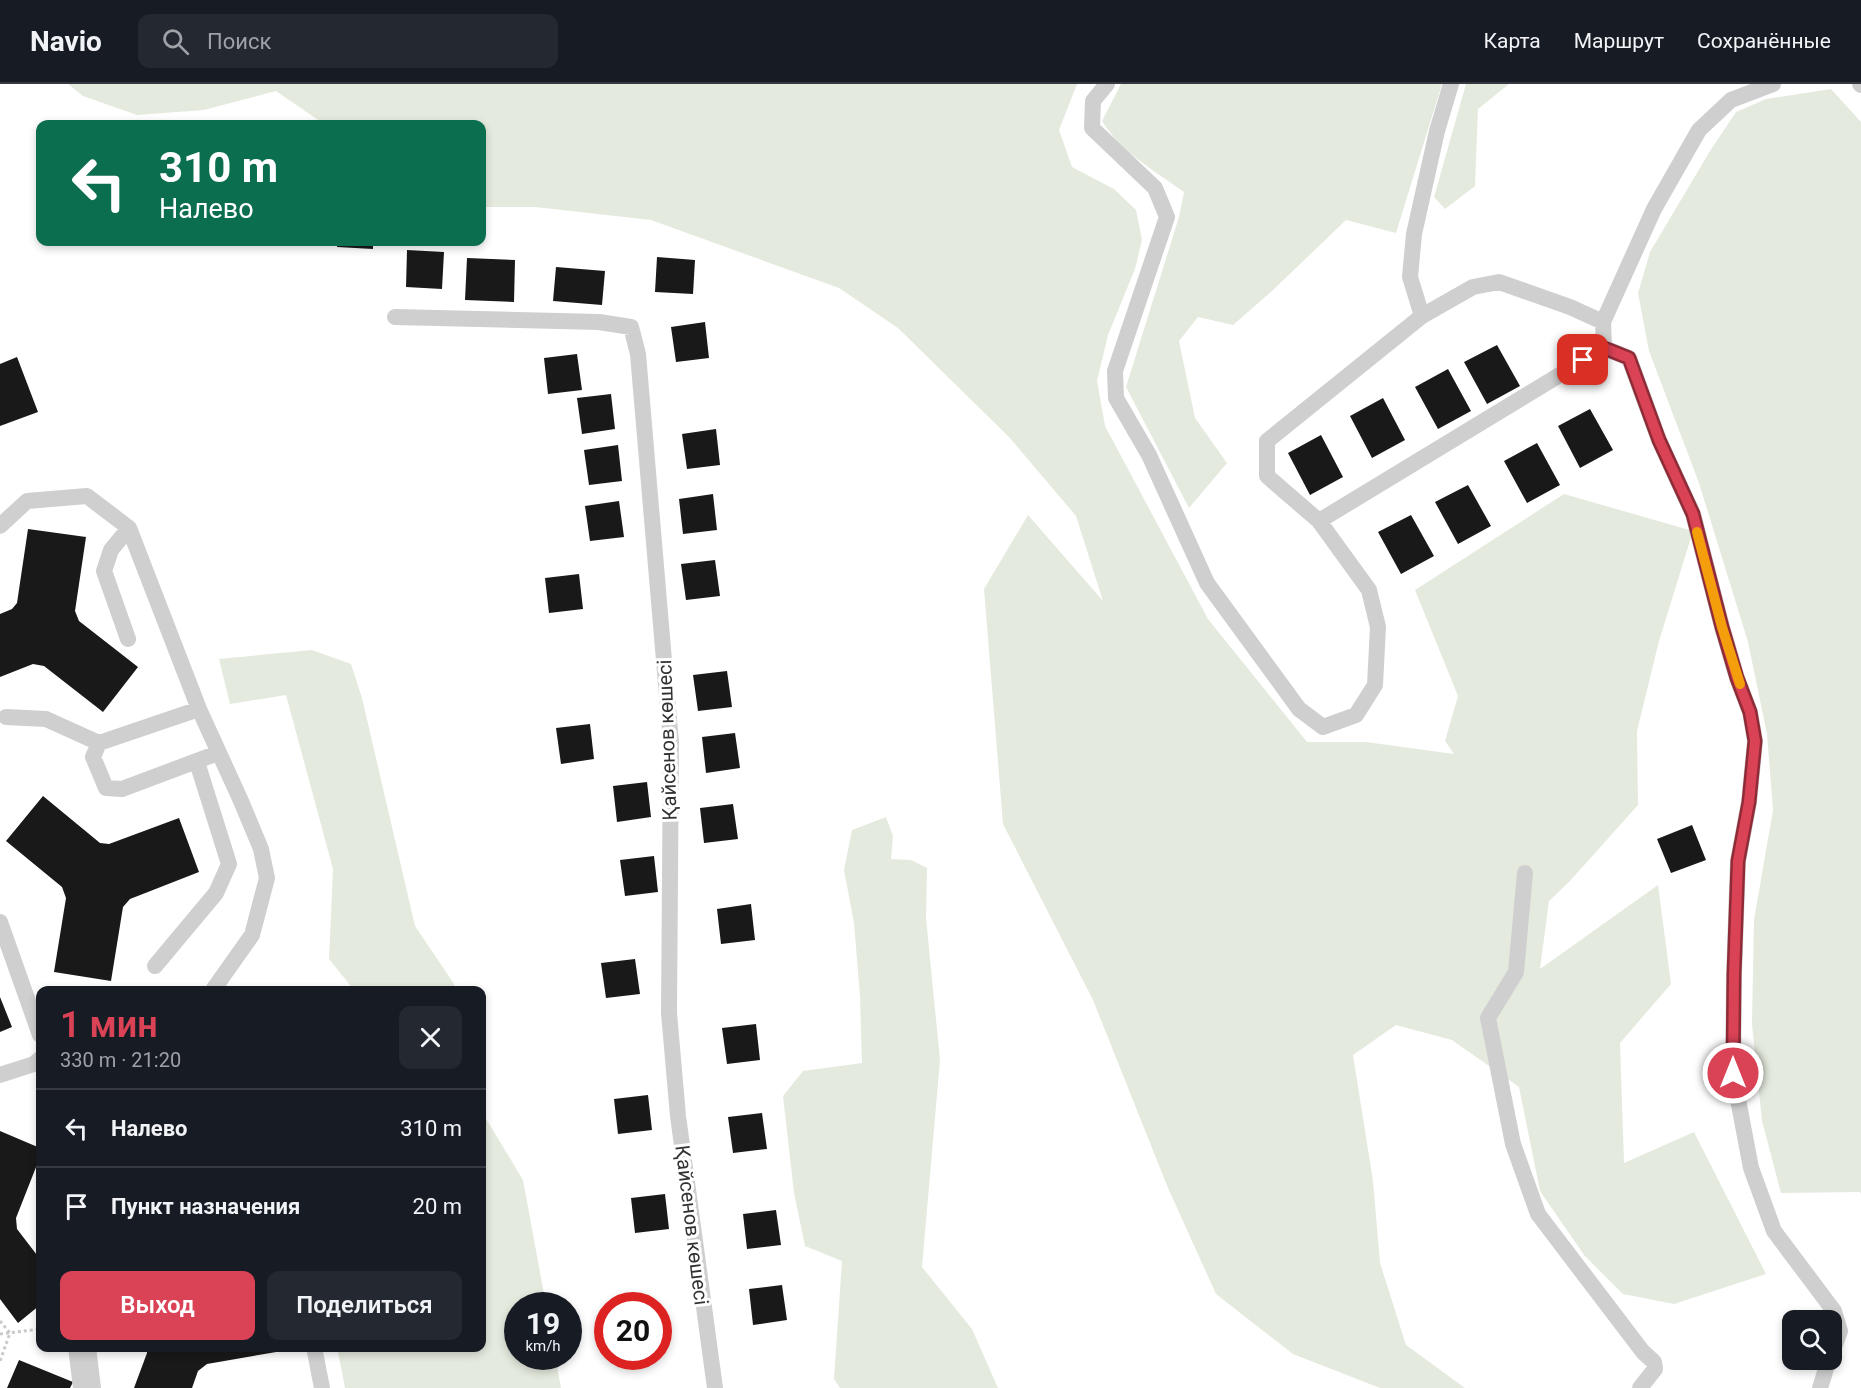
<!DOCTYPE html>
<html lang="ru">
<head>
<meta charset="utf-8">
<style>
  :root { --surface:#171b24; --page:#242831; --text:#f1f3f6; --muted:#9ea1a6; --line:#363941; --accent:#da4255 }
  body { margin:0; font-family:Roboto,sans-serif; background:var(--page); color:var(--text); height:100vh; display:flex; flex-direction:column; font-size:22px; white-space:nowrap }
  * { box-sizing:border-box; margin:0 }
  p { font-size:20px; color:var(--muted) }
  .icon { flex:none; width:33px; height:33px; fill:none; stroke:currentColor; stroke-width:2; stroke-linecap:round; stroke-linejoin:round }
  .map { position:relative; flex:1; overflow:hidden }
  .panel { position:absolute; left:36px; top:902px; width:450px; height:366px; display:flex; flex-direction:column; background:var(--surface); border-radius:12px; box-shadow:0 3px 9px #0003 }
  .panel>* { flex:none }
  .banner { position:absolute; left:36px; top:36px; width:450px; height:126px; border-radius:12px; box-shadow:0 3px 9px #0003; background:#0b6e4f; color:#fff; overflow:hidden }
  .tools { position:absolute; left:1782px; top:1226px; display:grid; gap:12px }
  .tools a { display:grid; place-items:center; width:60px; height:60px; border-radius:12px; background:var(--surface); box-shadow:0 3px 9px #0003; font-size:30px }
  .speed { position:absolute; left:504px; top:1208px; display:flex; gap:12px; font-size:30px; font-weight:700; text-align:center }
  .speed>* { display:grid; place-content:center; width:78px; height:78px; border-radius:50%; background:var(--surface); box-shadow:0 3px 9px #0003; line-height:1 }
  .speed small { font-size:15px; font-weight:400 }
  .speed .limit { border:9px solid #d22; background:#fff; color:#111 }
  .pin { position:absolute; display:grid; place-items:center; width:51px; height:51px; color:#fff; margin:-26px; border-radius:12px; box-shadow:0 3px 9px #0006 }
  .me { position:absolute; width:66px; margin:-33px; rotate:0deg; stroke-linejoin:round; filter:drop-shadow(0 0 4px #0008) }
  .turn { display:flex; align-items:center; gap:21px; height:126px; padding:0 24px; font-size:27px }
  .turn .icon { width:78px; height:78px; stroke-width:2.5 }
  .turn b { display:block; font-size:42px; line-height:51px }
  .round { display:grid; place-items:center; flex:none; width:63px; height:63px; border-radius:12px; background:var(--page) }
  .headline { display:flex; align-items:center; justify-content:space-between; height:102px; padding:0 24px }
  h1 { font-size:36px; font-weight:600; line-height:45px; color:var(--accent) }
  .action { display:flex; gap:12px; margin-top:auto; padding:12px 24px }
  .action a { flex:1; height:69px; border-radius:12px; background:var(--accent); color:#fff; font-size:24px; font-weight:600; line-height:69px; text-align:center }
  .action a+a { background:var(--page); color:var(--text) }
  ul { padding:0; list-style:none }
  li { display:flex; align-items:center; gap:18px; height:78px; padding:0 24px; border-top:2px solid var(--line) }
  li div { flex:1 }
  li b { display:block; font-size:22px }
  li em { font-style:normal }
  header { display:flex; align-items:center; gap:36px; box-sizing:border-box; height:84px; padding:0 30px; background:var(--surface); border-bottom:2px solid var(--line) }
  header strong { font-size:28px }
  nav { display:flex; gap:33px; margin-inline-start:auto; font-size:21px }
  .search { width:420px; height:54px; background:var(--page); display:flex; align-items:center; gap:15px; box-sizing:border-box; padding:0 21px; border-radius:12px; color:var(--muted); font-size:22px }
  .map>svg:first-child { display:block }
  .green { fill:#e5eade }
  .building { fill:#191919 }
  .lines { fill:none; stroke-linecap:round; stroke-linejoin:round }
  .path { stroke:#c9c9c9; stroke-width:3; stroke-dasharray:3 3; stroke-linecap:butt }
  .minor { stroke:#cfcfcf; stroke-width:16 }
  .route-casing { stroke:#8e2b37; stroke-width:15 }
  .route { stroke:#da4255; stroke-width:10 }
  .slow { stroke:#f59e0b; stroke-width:10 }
  .labels { text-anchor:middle; stroke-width:6; stroke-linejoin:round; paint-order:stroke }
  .street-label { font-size:20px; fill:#323232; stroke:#fff }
</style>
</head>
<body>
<header>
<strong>Navio</strong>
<div class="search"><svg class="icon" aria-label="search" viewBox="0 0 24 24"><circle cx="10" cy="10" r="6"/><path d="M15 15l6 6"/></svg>Поиск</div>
<nav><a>Карта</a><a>Маршрут</a><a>Сохранённые</a></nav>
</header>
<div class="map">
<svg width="1861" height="1304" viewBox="0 0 1861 1304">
  <rect width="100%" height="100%" fill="#fff"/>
  <path class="green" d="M68,0H1077L1059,46L1072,83L1114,105L1136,126L1142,156L1135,185L1108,251L1097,297L1105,342L1208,535L1307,658H1366L1454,670L1445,657L1458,612L1415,506L1564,410L1693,447L1659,557L1637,647L1638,721L1569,798L1549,817L1540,885L1658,801L1671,900L1620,959L1624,1079L1694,1048L1766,1190L1674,1220L1623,1210L1584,1171L1540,1107L1519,1003L1452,956L1396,941L1353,971L1373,1097L1380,1179L1406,1261L1465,1304H1380L1293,1270L1216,1210L1168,1104L1093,916L1003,740L984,505L1028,431L1103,517L1076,432L1009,353L898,244L839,204L651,136L535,123H482V40H324L276,7L204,26L137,31L83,12Z
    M1121,0H1442L1396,149L1346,136L1272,207L1233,241L1198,233L1179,257L1195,334L1227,379L1189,424L1126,303L1179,133L1184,108C1156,88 1120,67 1102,37Z
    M1466,0H1509L1478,25L1475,102L1445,125L1434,113Z
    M1831,5L1861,38V1110L1860,1108L1781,1109L1762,1037L1752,940L1754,836L1773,726L1767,650L1748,558L1699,399L1649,267L1638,209L1650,168L1710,67L1736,28L1766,15Z
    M312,566L351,580L362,614L415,842L454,900V906H354L329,875L333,785L286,611L230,620L219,575Z
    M886,733L893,752L891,775L911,776L927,784L926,834L940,976L922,1183L972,1245L998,1304H840L834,1295L842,1177L805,1162L794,1109L783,1012L803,987L862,979L860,912L854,839L844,786L852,746Z
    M482,1028L523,1096L546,1221H518V1272H555L561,1304H345L337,1263H482Z"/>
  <path class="building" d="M337,158H373V165L337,163Z
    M407,166L444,168L442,205L406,203Z
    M657,173L695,176L693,210L655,208Z
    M467,174L515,176L514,218L465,216Z
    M556,183L605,187L602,221L553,217Z
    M705,238L709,274L676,278L671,243Z
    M1497,261L1520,302L1487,320L1464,278Z
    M577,270L582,306L548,310L544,274Z
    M17,273L38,328L0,342V280Z
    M1448,285L1471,327L1438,345L1415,303Z
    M611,310L615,345L582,350L577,314Z
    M1383,314L1405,356L1372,374L1350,332Z
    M1590,325L1613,366L1580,384L1558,342Z
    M716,345L720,381L687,385L682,350Z
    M1321,351L1343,393L1310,411L1288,369Z
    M1537,359L1560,401L1527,419L1504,377Z
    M618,361L622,397L589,401L584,366Z
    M1468,401L1491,442L1458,460L1435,418Z
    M713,410L717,446L683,450L679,415Z
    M619,417L624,453L590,457L585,422Z
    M1411,431L1434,472L1401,490L1378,448Z
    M28,445L86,453L75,527L79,537L138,583L103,628L44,582L33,580L0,593V530L12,525L17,519Z
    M715,476L720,512L686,516L681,480Z
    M579,490L583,525L549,529L545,494Z
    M727,587L732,623L698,627L693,591Z
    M590,640L594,675L561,680L556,644Z
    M735,649L740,684L706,689L702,653Z
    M647,698L651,733L617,738L613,702Z
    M43,712L100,759L109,760L179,734L199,788L130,815L123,823L111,897L54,888L66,814L62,803L6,757Z
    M733,720L738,755L704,759L700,724Z
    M1692,741L1706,776L1671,789L1657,755Z
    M654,772L658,808L625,812L620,776Z
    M751,820L755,856L721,860L717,825Z
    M635,875L640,910L606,914L601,879Z
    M0,913L12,943L0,948Z
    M756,940L760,976L727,980L722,944Z
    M648,1011L652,1046L618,1050L614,1015Z
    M762,1029L767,1065L733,1069L728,1033Z
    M0,1047L40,1064V1073L16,1134L17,1145L40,1175V1221L18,1239L0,1215Z
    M665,1110L669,1145L635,1149L631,1114Z
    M776,1126L781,1161L747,1165L743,1130Z
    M782,1201L787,1236L753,1241L749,1205Z
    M147,1263H282V1267L207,1280L198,1287L192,1304H134L147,1269Z
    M19,1276L73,1298L70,1304H7Z"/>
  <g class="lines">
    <path class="path" d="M0,1237L10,1249L0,1277
      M0,1250L40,1245"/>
    <path class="minor" d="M1107,0L1093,17L1092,44L1155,104L1167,133L1115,287L1116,314L1149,371L1207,499L1299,625L1323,643L1356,631L1375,601L1378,543L1369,506L1319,437L1267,392V357L1422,232
      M1451,0L1437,47L1414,150L1410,193L1422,232L1473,203L1499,198L1570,223L1603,238
      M1860,0L1861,1
      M395,233L599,238L631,243L638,270L671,659L669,929L678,1032L715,1304
      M1604,264L1629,274L1659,356L1693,430L1722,543L1737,594L1750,628L1755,657L1749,718L1738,777L1734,891L1733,989L1751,1084L1774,1147L1834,1227L1840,1247L1832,1269
      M1319,437L1604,264L1603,238L1654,125L1699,46L1731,16L1773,0
      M0,442L27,417L87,412L129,444L199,625L241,717L261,765L267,794L252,851L213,906
      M128,555L104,487L111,466L129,444
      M199,625L99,659L93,673L106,704L122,705L218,669
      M6,633L46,635L99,659
      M1525,789L1516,888L1488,934L1513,1060L1538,1130L1643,1268L1654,1278L1655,1285L1640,1304
      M0,838L40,951
      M155,882L216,809L229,780L197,678
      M0,991L34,980L40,975
      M76,1263L81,1304
      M88,1263L93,1304
      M314,1263L322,1304
      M1820,1304L1829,1275"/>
  </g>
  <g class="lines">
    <g class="route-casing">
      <path id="route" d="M1583,276L1604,264L1629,274L1659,356L1693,430L1722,543L1737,594L1750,628L1755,657L1749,718L1738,777L1734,891L1733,989"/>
    </g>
    <use href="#route" class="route"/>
    <path class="slow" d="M1697,448L1722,543L1740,600"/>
  </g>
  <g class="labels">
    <g class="street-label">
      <text transform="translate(667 656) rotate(-92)" y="7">Қайсенов көшесі</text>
      <text transform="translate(692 1141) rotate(83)" y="7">Қайсенов көшесі</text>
    </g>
  </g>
</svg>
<div class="tools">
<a><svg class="icon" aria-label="search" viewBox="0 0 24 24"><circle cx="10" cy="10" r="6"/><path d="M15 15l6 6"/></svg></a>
</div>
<div class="speed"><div>19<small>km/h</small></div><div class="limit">20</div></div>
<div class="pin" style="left:1583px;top:276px;background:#d93025"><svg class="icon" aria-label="arrive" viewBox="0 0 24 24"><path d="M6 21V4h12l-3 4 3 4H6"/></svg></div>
<svg class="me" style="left:1733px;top:989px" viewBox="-20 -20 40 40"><circle r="17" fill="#da4255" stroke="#fff" stroke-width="3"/><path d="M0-11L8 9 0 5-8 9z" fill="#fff"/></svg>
<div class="banner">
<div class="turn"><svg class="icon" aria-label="left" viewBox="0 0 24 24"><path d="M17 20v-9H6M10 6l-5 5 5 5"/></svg><div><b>310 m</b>Налево</div></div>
</div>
<section class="panel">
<div class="headline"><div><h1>1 мин</h1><p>330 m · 21:20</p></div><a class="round"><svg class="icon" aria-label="close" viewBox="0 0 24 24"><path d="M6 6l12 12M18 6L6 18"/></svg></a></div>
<ul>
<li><svg class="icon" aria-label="left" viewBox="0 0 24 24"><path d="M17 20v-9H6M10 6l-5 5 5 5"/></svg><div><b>Налево</b></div><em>310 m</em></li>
<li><svg class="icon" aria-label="arrive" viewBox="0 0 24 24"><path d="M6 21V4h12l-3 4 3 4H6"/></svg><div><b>Пункт назначения</b></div><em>20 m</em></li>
</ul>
<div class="action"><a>Выход</a><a>Поделиться</a></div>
</section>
</div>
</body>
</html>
